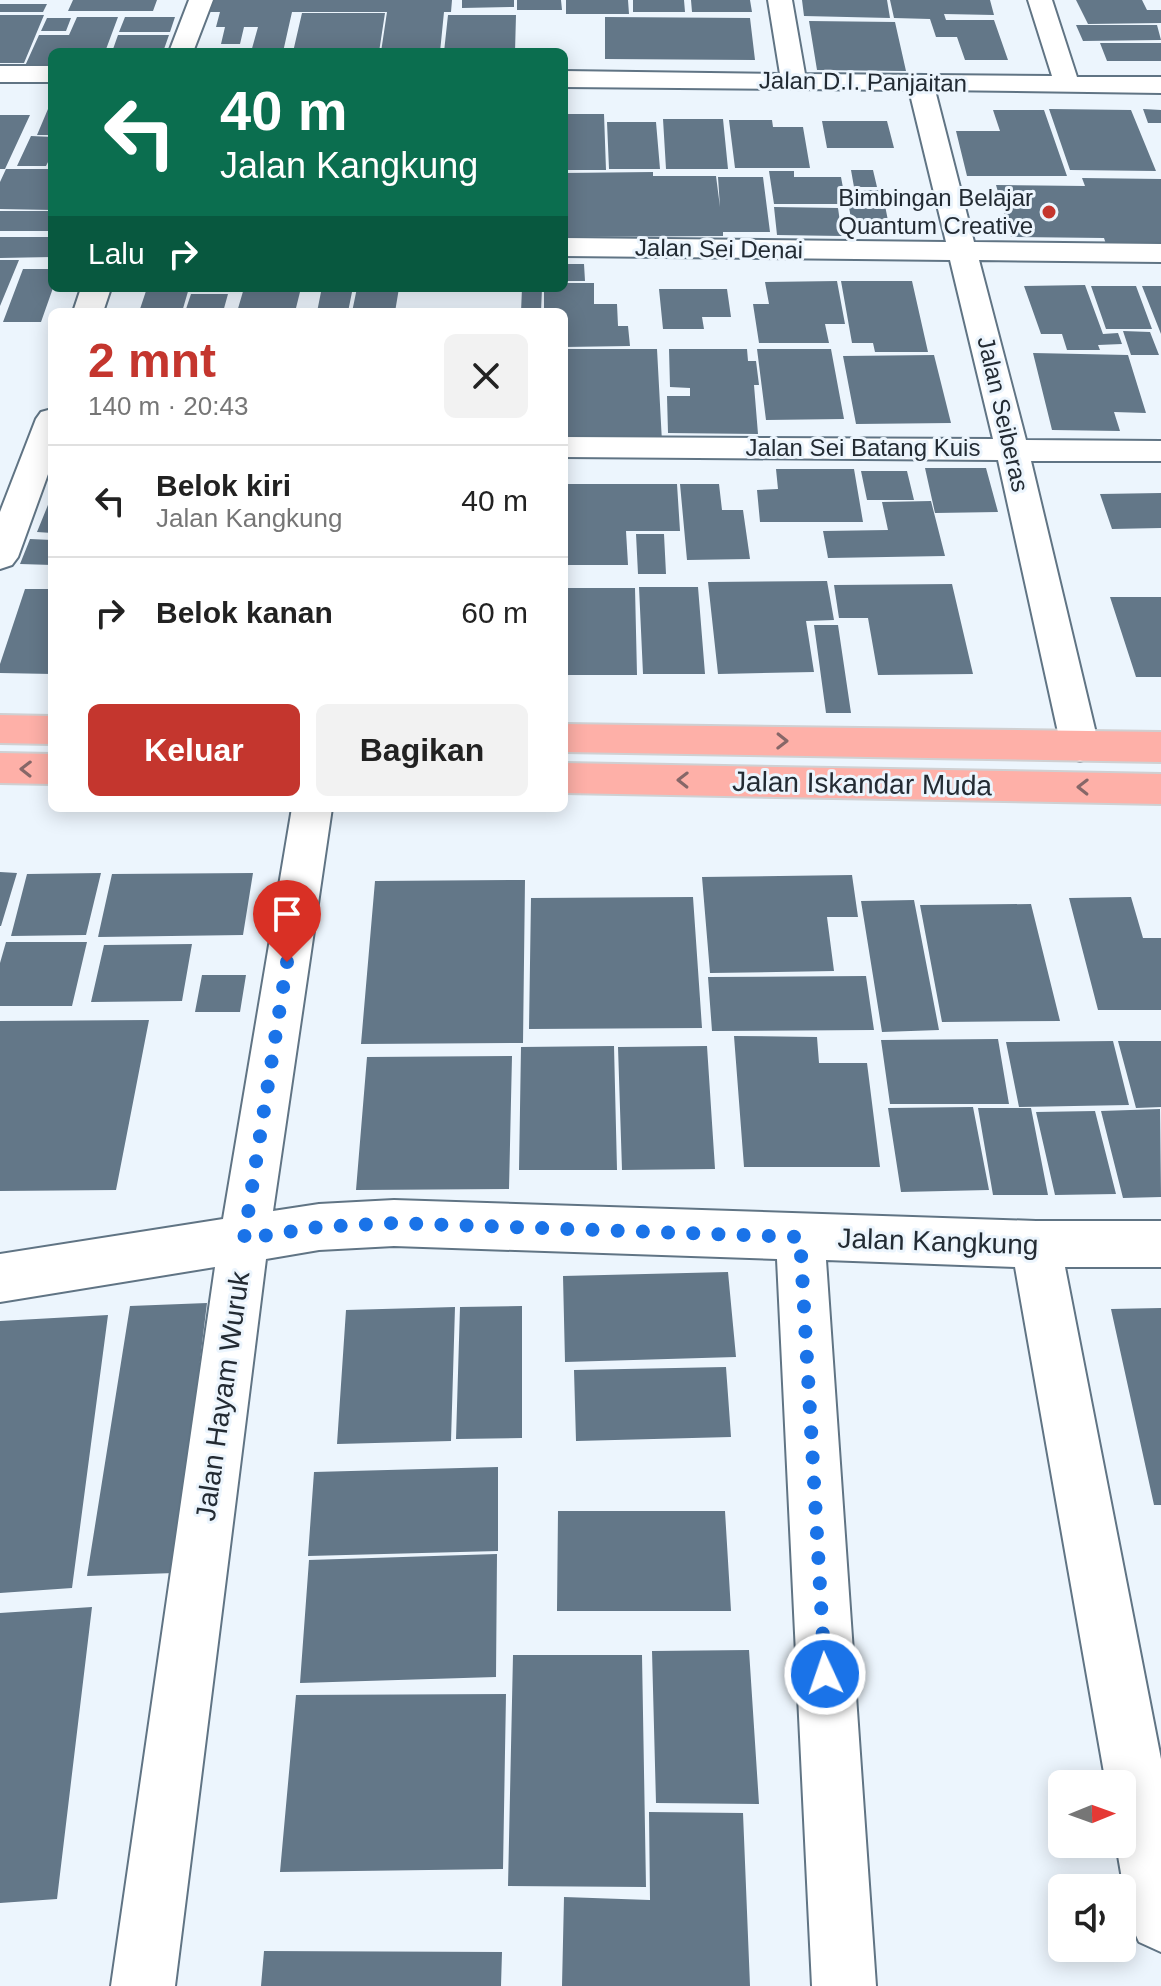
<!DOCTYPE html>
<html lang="id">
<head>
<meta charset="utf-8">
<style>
  :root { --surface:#fff; --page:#f2f2f2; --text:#222; --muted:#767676; --line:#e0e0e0; --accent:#c4362e }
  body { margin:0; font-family:Helvetica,sans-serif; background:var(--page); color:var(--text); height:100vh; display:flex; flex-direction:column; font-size:30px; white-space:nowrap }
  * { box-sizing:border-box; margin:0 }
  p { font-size:26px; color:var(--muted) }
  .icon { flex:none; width:44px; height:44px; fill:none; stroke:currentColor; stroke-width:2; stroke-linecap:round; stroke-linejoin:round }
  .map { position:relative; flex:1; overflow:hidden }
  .side { position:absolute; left:48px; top:308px; width:520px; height:504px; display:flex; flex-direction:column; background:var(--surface); border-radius:12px; box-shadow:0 4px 20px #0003 }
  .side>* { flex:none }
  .hud { position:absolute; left:48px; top:48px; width:520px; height:244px; border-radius:12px; box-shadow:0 4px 20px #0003; background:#0b6e4f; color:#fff; overflow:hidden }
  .needle { width:52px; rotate:89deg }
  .controls { position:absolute; left:1048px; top:1770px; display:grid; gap:16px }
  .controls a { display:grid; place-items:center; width:88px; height:88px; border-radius:12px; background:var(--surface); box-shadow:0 4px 20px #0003; font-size:40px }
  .pin { position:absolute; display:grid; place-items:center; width:68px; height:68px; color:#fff; margin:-82px -34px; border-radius:50% 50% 50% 0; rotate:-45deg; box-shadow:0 0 8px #0007 }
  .pin .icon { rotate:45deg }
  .me { position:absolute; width:88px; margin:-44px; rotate:357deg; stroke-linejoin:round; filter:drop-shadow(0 0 6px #0008) }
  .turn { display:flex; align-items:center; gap:28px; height:168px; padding:0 40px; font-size:36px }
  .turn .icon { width:104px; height:104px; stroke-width:2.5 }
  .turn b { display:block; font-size:56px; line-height:68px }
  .then { display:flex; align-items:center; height:76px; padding:0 40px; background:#0003; gap:16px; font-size:30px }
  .round { display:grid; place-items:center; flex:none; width:84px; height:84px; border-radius:12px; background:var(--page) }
  .head { display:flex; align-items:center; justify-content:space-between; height:136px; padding:0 40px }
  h1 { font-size:48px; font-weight:800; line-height:60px; color:var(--accent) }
  .cta { display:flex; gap:16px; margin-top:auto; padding:16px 40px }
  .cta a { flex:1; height:92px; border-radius:12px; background:var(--accent); color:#fff; font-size:32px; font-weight:800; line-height:92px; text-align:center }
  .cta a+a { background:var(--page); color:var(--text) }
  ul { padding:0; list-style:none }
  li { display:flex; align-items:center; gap:24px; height:112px; padding:0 40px; border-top:2px solid var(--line) }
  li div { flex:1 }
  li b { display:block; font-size:30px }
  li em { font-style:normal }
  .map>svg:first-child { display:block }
  .building { fill:#637788 }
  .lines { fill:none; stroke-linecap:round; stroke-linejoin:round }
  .minor-casing { stroke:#607484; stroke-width:4 }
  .major-casing { stroke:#cfd0d2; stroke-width:4 }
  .minor { fill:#fff; fill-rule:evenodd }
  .major { fill:#feb0a8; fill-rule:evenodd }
  .oneway { stroke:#866768 }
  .route { stroke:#1a73e8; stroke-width:14; stroke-dasharray:0 25.2 }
  .poi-dot { fill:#c4362e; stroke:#ecf5fd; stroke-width:3 }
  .labels { text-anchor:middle; stroke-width:6; stroke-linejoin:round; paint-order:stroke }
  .far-street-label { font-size:24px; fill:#232b33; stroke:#ecf5fd }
  .far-poi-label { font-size:24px; fill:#232b33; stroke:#ecf5fd; text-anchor:end }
  .street-label { font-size:28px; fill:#232b33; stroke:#ecf5fd }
</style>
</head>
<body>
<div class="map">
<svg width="1161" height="1986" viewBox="0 0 1161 1986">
  <rect width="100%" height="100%" fill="#ecf5fd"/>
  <path class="building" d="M73,0H157L153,11H68Z
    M210,0H452L451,12H444L440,52H381L387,12H292L283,52H251L258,27H244L240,44H221L225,27H216L220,12H206Z
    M462,0H514V7L462,8Z
    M517,0H561L562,10H517Z
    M566,0H628L629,14H566Z
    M633,0H684L685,12H633Z
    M691,0H750L752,12H692Z
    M802,0H887L890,18L804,16Z
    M890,0H990L994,15L944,14L946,20H994L1008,60H965L957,37H936L930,19L894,18Z
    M1076,0H1142L1147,10H1161V23L1088,24Z
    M0,4H47L43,12H0Z
    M302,13H385L379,52H293Z
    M0,15H44L24,63H0Z
    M448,15H516L515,52H444Z
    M77,17H118L105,52H52V66H25L39,35H69Z
    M125,17H175L170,32H119Z
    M605,17L750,18L755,60L605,59Z
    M47,18H71L66,31H41Z
    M809,21L895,22L906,71L817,70Z
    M1076,25H1157L1161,40L1083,41Z
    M118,35H169L163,52H112Z
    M1100,43H1161V61H1107Z
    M48,109H52V135H37Z
    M1049,109L1131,110L1156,171L1070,170Z
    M1143,109L1161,110V123H1148Z
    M993,110H1044L1067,176H967L956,131H1000Z
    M564,114H604L606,170H564Z
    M0,115H30L5,169H0Z
    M663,119H723L728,169H666Z
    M729,120H772L773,127H803L810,168H735Z
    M822,121H887L894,148H827Z
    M607,122H656L660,169H609Z
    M31,136L52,137V154L46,166H17Z
    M6,169H51L48,177H52V210L0,209V182Z
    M851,170H873L877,187H854Z
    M769,171H794V177H841L846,204H774Z
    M653,172V176H716L720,207L718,177H763L770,232H723V236L564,237V173Z
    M1082,178L1161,179V250H1108L1104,238L1011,237L996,185L1085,186Z
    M846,190H882L890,231L853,230Z
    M774,207L838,208L842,236L777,235Z
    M0,211H52V231H0Z
    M0,237H52V257L0,258Z
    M0,260H19L0,306Z
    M564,264H584L585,281H564Z
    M23,269H52L53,288L41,322H3Z
    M837,281L845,324H825L829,343H759L753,304H769L765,282Z
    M841,281H912L928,352H875L873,343H852Z
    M564,283H594V304H617L618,326H628L630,346L564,347V312H544V288H564Z
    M1085,285L1103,334L1118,333L1122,344L1098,345L1100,350H1067L1062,334H1041L1024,286Z
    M1091,286H1136L1152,329H1106Z
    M1142,286H1161V334Z
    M147,288H189L182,312H139Z
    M244,288H301L295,312H237Z
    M357,288H399L395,312H352Z
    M522,288H542L541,312H521Z
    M659,289H727L731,317H702L704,329H663Z
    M321,292H352L348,312H317Z
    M191,294H228L223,312H185Z
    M1123,331L1150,332L1159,355H1131Z
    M564,349H657L662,442H564Z
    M669,349H747L748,361H756L759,385H754L758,434L668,433L667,396H690V388L670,387Z
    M757,349H831L844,419L766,420Z
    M1033,353L1128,355L1146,413L1114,412L1120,431L1052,430Z
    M934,355L951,423L856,424L843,356Z
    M925,468H986L998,512L935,513Z
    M776,469H854L863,522H760L757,490L778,489Z
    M861,471H907L914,500H867Z
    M566,484H677L680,531H626L628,565H567Z
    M680,484H719L722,510H743L750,559L687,560Z
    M1161,493V528L1112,529L1100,494Z
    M52,495V533L37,532Z
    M931,501L945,556L828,558L823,531L888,530L882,502Z
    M636,534H664L666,574H638Z
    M30,539L52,540V565L20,564Z
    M827,581L834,620L806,621L814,672L718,674L708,582Z
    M952,584L973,674L878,675L868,618H839L834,585Z
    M639,587H698L705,674H643Z
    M564,588H635L637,675H564Z
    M25,589H52V674L0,673V664Z
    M1110,597H1161V677H1136Z
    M814,625H838L851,713H826Z
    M0,872L17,873L1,926H0Z
    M101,873L86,935L11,936L27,874Z
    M253,873L243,935L98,937L112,874Z
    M852,875L858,917H827L834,971L710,973L702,877Z
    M525,880L523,1043L361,1044L375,881Z
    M693,897L702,1028L529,1029L531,898Z
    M1131,897L1143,938H1161V1010H1098L1069,898Z
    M914,900L939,1030L882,1032L861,901Z
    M1031,904L1060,1021L942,1022L920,905Z
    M6,942H87L72,1006H0V963Z
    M192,944L182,1001L91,1002L104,945Z
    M202,975H246L240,1012H195Z
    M866,976L874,1030L712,1031L708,977Z
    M149,1020L116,1190L0,1191V1021Z
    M734,1036L817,1037L819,1063H867L880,1167H744Z
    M998,1039L1009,1104H890L881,1040Z
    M1113,1041L1129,1105L1019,1107L1006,1042Z
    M1118,1041H1161V1107L1136,1108Z
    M614,1046L617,1170H519L521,1047Z
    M707,1046L715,1169L622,1170L618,1047Z
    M512,1056L509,1189L356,1190L367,1057Z
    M973,1107L989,1190L901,1192L888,1108Z
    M978,1108H1031L1048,1195H993Z
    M1160,1109L1161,1197L1123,1198L1101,1111Z
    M1095,1111L1116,1194L1055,1195L1036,1112Z
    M728,1272L736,1357L565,1362L563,1276Z
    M207,1303L174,1573L87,1576L130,1306Z
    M522,1306V1438L456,1439L460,1307Z
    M455,1307L451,1441L337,1444L346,1310Z
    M1161,1308V1505H1154L1111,1309Z
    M108,1315L72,1588L0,1593V1321Z
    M726,1367L731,1437L576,1441L574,1370Z
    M498,1467V1551L308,1556L314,1472Z
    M558,1511H725L731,1611H557Z
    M497,1554L496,1677L300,1683L309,1560Z
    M92,1607L57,1899L0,1903V1613Z
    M749,1650L759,1804L656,1803L652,1651Z
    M513,1655H642L646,1887L508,1886Z
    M506,1694L503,1869L280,1872L296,1695Z
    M649,1812L743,1813L750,1986H562L564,1897L650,1900Z
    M264,1951L502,1952L501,1986H261Z"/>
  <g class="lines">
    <g class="minor-casing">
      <path id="minor" d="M189,0H213L193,52H169Z
        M768,0H792L805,74L1052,76L1028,0H1052L1077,77H1161V93L935,90L974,242L1161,244V262L979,260L1026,440L1161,441V461H1031L1099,746L1094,756L1080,761L1066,756L1061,746L998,460L564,457V437L993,439L950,260L564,256V238L946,242L909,90L564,87V71L780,74Z
        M0,66H52V82H0Z
        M81,288H111L103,312H73Z
        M52,409V463L18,557L12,565L0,569V512L36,419L41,412Z
        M292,808H332L273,1211L319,1204L394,1200L1036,1221H1161V1267H1065L1161,1759V1952L1139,1942L1129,1920L1116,1844H1122V1784H1106L1015,1267L826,1260L876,1986H812L777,1259L394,1246L319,1250L266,1259L175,1986H111L215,1267L0,1302V1254L223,1219Z"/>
    </g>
    <g class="major-casing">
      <path id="major" d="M0,715L52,716V744L0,743Z
        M564,724L1161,732V762L564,752Z
        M0,753L52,754V784L0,783Z
        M564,763L1161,774V804L564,793Z"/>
    </g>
    <use href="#minor" class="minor"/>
    <use href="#major" class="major"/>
  </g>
  <defs><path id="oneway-chevron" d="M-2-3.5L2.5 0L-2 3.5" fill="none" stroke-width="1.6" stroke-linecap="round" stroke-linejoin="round" transform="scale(2)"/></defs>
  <g class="oneway">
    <use href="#oneway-chevron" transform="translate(782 741) rotate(1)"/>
    <use href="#oneway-chevron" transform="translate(26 769) rotate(-179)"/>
    <use href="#oneway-chevron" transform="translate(683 780) rotate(-179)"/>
    <use href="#oneway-chevron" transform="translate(1083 787) rotate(-179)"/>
  </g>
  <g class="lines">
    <path class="route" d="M287,962L244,1239L319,1227L394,1223L800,1237L825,1674"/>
  </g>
  <circle class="poi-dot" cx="1049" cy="212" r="8"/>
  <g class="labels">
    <g class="far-street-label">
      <text transform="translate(863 82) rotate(1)" y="8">Jalan D.I. Panjaitan</text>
      <text transform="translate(719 249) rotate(1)" y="8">Jalan Sei Denai</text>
      <text transform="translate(1003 414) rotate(77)" y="8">Jalan Seiberas</text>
      <text x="863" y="456">Jalan Sei Batang Kuis</text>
    </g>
    <g class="far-poi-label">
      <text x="1033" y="206">Bimbingan Belajar<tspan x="1033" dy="28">Quantum Creative</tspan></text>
    </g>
    <g class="street-label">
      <text transform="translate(862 783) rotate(1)" y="10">Jalan Iskandar Muda</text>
      <text transform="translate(938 1241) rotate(2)" y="10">Jalan Kangkung</text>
      <text transform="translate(222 1396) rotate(-82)" y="10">Jalan Hayam Wuruk</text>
    </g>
  </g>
</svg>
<div class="controls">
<a><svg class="needle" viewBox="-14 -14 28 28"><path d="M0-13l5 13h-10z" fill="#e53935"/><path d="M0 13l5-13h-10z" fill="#767676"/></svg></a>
<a><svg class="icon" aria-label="sound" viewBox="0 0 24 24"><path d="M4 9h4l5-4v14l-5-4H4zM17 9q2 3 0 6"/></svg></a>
</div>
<div class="pin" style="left:287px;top:962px;background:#d93025"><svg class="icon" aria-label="arrive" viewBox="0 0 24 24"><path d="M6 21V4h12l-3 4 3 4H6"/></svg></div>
<svg class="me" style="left:825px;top:1674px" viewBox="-20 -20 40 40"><circle r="17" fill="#1a73e8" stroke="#fff" stroke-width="3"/><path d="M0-11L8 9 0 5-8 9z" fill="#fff"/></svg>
<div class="hud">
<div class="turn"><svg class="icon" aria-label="left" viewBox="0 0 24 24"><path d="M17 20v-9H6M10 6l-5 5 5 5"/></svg><div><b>40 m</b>Jalan Kangkung</div></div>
<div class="then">Lalu<svg class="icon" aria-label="right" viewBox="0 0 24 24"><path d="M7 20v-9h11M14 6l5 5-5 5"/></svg></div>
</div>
<section class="side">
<div class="head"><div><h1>2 mnt</h1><p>140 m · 20:43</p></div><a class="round"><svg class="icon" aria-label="close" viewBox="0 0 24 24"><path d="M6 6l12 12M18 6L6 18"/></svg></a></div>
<ul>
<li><svg class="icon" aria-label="left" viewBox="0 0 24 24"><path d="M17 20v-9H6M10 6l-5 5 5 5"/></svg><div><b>Belok kiri</b><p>Jalan Kangkung</p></div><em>40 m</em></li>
<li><svg class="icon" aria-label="right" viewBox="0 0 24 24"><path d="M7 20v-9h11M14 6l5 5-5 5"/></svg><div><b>Belok kanan</b></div><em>60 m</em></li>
</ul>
<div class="cta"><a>Keluar</a><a>Bagikan</a></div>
</section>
</div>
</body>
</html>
